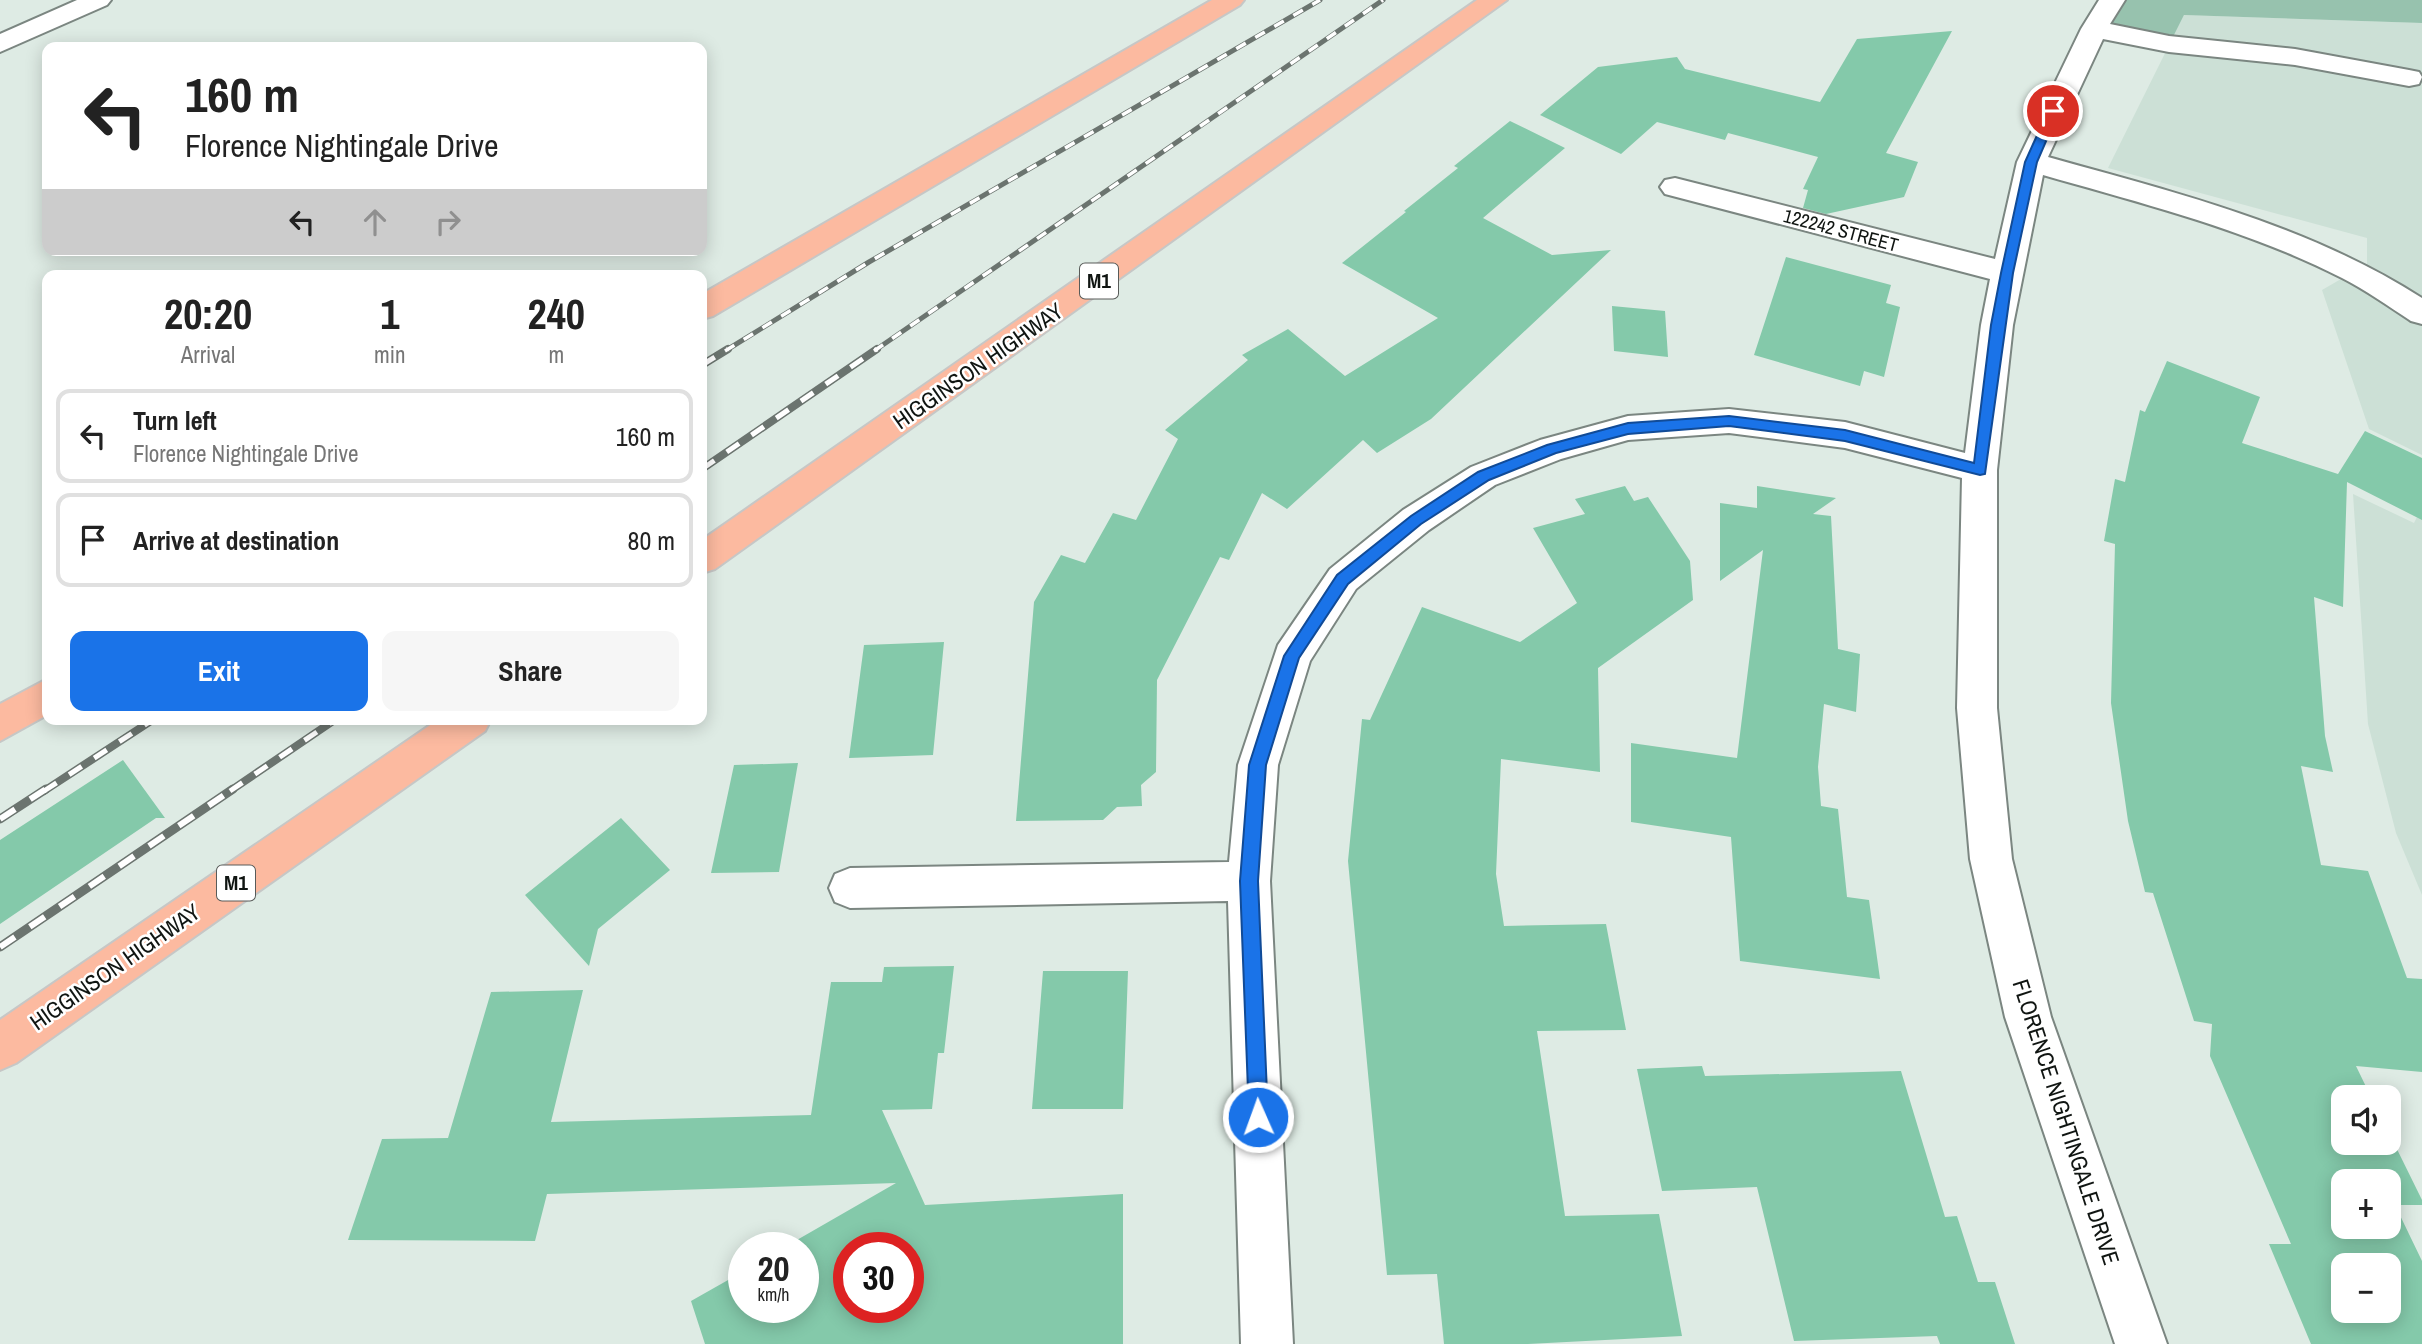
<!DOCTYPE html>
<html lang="en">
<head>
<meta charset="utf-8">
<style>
  :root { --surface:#fff; --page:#f6f6f6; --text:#222; --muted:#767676; --line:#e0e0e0; --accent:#1a73e8 }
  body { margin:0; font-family:"Archivo Narrow",sans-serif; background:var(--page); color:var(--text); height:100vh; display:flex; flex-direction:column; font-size:26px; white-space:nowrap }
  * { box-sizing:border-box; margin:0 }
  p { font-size:23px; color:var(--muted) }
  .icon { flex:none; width:38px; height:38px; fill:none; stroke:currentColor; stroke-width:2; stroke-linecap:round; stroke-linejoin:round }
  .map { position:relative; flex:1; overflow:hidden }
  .details { position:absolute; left:42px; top:270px; width:665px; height:455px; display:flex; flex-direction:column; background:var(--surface); border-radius:14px; box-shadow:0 4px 18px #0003 }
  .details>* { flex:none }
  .guide { position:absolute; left:42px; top:42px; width:665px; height:214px; border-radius:14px; box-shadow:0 4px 18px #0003; background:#fff; color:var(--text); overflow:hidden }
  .fabs { position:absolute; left:2331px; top:1085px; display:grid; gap:14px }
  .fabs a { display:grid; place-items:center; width:70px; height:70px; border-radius:14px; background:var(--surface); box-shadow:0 4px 18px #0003; font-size:35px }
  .speed { position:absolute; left:728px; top:1232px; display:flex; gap:14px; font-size:35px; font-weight:700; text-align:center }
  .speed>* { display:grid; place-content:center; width:91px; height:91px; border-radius:50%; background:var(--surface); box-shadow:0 4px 18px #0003; line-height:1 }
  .speed small { font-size:18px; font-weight:400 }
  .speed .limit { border:10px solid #d22; background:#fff; color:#111 }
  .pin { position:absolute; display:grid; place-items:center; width:60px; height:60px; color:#fff; margin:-30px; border:4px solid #fff; border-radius:50%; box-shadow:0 2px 7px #0007 }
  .me { position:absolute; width:77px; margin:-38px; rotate:358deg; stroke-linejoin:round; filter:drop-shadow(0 0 5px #0008) }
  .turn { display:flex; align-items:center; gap:24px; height:147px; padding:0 28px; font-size:32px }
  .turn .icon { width:91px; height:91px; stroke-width:2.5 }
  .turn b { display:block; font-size:49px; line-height:60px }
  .lanes { display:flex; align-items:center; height:66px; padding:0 28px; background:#0003; justify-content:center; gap:35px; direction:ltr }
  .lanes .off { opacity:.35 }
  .eta { display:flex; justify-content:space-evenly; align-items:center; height:119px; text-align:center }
  .eta b { font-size:42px; font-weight:800; line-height:49px }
  .cta { display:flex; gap:14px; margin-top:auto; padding:14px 28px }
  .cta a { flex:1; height:80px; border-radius:14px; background:var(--accent); color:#fff; font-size:28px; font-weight:800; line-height:80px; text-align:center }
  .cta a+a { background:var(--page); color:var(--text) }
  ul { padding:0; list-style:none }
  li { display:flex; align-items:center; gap:21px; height:94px; margin:0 14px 10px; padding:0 14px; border:4px solid var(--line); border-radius:14px }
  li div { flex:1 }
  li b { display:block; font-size:26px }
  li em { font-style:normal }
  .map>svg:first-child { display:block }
  .built { fill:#cce0d6 }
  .green { fill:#97c2ae }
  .building { fill:#84c9aa; fill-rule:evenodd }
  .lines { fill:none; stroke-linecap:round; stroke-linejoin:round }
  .minor-casing { stroke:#7b8681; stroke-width:4 }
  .highway-casing { stroke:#c6c7c6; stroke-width:4 }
  .minor { fill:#fff; fill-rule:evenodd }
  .highway { fill:#fcbaa0; fill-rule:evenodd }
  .rail-far2-casing { stroke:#6b746f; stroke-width:5 }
  .rail-far1-casing { stroke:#6b746f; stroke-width:8 }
  .rail-casing { stroke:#6b746f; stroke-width:9 }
  .rail-far2 { stroke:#fff; stroke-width:3.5; stroke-dasharray:11; stroke-linecap:butt }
  .rail-far1 { stroke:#fff; stroke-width:5; stroke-dasharray:15; stroke-linecap:butt }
  .rail { stroke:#fff; stroke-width:6; stroke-dasharray:18; stroke-linecap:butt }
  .route { fill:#1a73e8; stroke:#114b97; stroke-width:2 }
  .labels { text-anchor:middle; stroke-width:5; stroke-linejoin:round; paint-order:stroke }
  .far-street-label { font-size:19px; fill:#101512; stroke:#fff }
  .shield { fill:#fff; stroke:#585b59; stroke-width:2 }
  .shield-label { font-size:21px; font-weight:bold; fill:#101512 }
  .street-label { font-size:23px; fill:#101512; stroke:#fff }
</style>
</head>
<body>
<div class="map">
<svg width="2422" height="1344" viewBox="0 0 2422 1344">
  <rect width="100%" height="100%" fill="#deebe4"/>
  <path class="built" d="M2184,15L2422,23V455L2369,429L2322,290L2367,264V238L2108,168Z
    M2353,494L2414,523L2422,507V895L2396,833L2368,724Z"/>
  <path class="green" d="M2111,0H2422V23L2184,15L2170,43L2093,29Z"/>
  <path class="building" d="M1952,31L1886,153L1918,162L1904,197L1826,214L1803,208L1808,190L1803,189L1818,157L1728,133L1725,140L1657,122L1621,154L1540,115L1598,67L1677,57L1685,69L1820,102L1857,39Z
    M1510,121L1565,148L1483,218L1552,255L1611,250L1431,419L1377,453L1363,440L1287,509L1262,493L1229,560L1220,557L1157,680L1156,772L1141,785L1142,806L1117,807L1103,820L1016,821L1034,602L1061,555L1085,563L1113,513L1136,520L1178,439L1165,430L1248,360L1242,355L1288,329L1345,376L1438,318L1342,263L1406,212L1404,211L1458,168L1454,166Z
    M1786,257L1891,285L1886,303L1900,307L1884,377L1864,371L1860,386L1754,355Z
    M1612,306L1665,311L1668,357L1614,351Z
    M2167,361L2260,397L2242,443L2338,474L2365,431L2422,458V520L2347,482L2343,607L2314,597L2325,736L2333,772L2301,766L2321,865L2368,871L2407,978L2422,979V1072L2356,1066L2371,1097H2343V1143H2389V1133L2422,1200V1205H2395L2422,1261V1344H2311L2269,1244H2291L2210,1056L2212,1024L2194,1021L2153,893L2145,892L2128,821L2111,703L2115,544L2104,541L2115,479L2125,482L2140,410L2145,412ZM2343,1181H2389V1227H2343ZM2343,1265H2389V1311H2343Z
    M1625,486L1634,501L1648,497L1690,561L1693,600L1598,668L1600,772L1501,759L1496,874L1504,926L1606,924L1626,1030L1537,1031L1565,1216L1659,1214L1682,1336L1528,1344H1444L1437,1274L1387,1275L1348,861L1362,719L1370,720L1422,607L1520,642L1577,603L1533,528L1585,514L1575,499Z
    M1757,486L1836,498L1813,514L1831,516L1838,649L1860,654L1856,712L1824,704L1818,767L1821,806L1838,809L1847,897L1869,900L1880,979L1740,961L1731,837L1631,822V743L1737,758L1763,550L1720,581V503L1757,508Z
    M944,642L933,755L849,758L864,645Z
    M123,760L165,818H156L0,924V840Z
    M798,763L779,872L711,873L734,765Z
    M621,818L670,870L598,929L589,966L525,895Z
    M954,966L944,1053H938L932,1109L882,1110L925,1205L1123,1194V1344H705L691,1301L744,1271V1307H803V1248H783L896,1183L547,1194L535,1241L348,1240L382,1139L448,1138L491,992L583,990L551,1122L811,1115L831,982H882L884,967ZM849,1248H908V1307H849Z
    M1043,971H1128L1123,1109H1032Z
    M1702,1066L1705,1076L1901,1071L1945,1217L1957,1216L1978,1282H1995L2015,1344H1940L1937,1336L1794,1341L1757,1187L1662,1191L1637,1069Z"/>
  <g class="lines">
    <g class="minor-casing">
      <path id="minor" d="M77,0H111L107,5L0,52V34Z
        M2099,0H2125L2110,24L2169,36L2295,49L2409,70L2419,72L2422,77L2419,84L2409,86L2295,65L2169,52L2103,39L2048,157C2177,193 2308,225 2422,298V324L2411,321C2388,306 2366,290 2342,278C2248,230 2144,204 2043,175L2013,325L1997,470V708L2012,859L2051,1017L2167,1344H2115L2005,1017L1970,859L1957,708L1962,478L1845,448L1729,433L1628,440L1561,459L1495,485L1429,530L1356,589L1310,661L1278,765L1270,881L1293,1344H1241L1228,901L850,908L835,902L829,888L835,874L850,868L1229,862L1238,765L1278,645L1330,569L1403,510L1471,467L1540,440L1628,416L1729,409L1845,422L1965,453L1981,325L1990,279L1665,194L1660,187L1665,180L1675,178L1995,259L2017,162L2081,29Z"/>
    </g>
    <g class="highway-casing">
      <path id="highway" d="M1212,0H1244L1240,5L713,316L702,319V294Z
        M1477,0H1507L715,569L702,573V540Z
        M47,679V715L0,741V704Z
        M439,719H491L485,731L16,1063L0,1070V1020Z"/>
    </g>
    <use href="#minor" class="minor"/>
    <use href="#highway" class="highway"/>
    <g class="rail-far2-casing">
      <path id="rail-far2" d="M725,351L869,262L1320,0
        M874,351L1383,0"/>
    </g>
    <g class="rail-far1-casing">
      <path id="rail-far1" d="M702,365L728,349
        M702,469L877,349
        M44,791L154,719
        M230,791L336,719"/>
    </g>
    <g class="rail-casing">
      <path id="rail" d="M0,819L46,789
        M0,947L233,789"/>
    </g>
    <use href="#rail-far2" class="rail-far2"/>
    <use href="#rail-far1" class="rail-far1"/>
    <use href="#rail" class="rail"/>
  </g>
  <path class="route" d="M2053,107L2059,111L2037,162L2013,273L1985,474L1980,475L1845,441L1729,426L1628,434L1556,453L1489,480L1421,524L1348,584L1299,658L1266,765L1258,881L1268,1117L1265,1124L1258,1127L1252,1124L1249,1117L1240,881L1249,765L1284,656L1337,575L1411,516L1478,472L1547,445L1628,423L1729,416L1845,430L1974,463L1991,325L2001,273L2025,162L2048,111Z"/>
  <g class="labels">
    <g class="far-street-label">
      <text transform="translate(1841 230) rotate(15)" y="7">122242 STREET</text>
    </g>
    <g class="shield">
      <rect x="1080" y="263.5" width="38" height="35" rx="5"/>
      <rect x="217" y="865.5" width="38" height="35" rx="5"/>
    </g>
    <g class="shield-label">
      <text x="1099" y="288">M1</text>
      <text x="236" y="890">M1</text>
    </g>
    <g class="street-label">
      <text transform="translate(978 366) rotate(-35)" y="8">HIGGINSON HIGHWAY</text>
      <text transform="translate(115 967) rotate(-35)" y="8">HIGGINSON HIGHWAY</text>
      <text transform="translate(2066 1122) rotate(72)" y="8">FLORENCE NIGHTINGALE DRIVE</text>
    </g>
  </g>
</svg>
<div class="fabs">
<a><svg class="icon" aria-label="sound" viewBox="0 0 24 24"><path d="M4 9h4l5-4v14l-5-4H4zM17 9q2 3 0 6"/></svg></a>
<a>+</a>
<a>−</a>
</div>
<div class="speed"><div>20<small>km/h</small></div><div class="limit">30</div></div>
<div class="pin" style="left:2053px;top:111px;background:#d93025"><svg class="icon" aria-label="arrive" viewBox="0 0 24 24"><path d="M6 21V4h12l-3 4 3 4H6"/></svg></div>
<svg class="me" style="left:1258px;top:1117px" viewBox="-20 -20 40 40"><circle r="17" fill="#1a73e8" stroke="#fff" stroke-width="3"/><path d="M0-11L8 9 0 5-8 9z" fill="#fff"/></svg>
<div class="guide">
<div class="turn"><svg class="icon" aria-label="left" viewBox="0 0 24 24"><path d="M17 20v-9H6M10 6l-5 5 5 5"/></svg><div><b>160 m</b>Florence Nightingale Drive</div></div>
<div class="lanes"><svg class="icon" aria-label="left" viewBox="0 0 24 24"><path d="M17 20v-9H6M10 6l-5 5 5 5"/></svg><svg class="icon off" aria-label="ahead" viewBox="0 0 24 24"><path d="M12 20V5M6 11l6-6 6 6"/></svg><svg class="icon off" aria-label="right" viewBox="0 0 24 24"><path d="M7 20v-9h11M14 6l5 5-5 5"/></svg></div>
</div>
<section class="details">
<div class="eta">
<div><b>20:20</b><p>Arrival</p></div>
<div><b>1</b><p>min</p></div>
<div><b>240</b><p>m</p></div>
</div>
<ul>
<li><svg class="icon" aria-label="left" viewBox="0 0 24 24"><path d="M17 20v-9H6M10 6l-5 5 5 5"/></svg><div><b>Turn left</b><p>Florence Nightingale Drive</p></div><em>160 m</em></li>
<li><svg class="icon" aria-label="arrive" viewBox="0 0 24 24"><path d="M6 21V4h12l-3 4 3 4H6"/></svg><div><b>Arrive at destination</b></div><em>80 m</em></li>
</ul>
<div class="cta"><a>Exit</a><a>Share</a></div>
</section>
</div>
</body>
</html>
